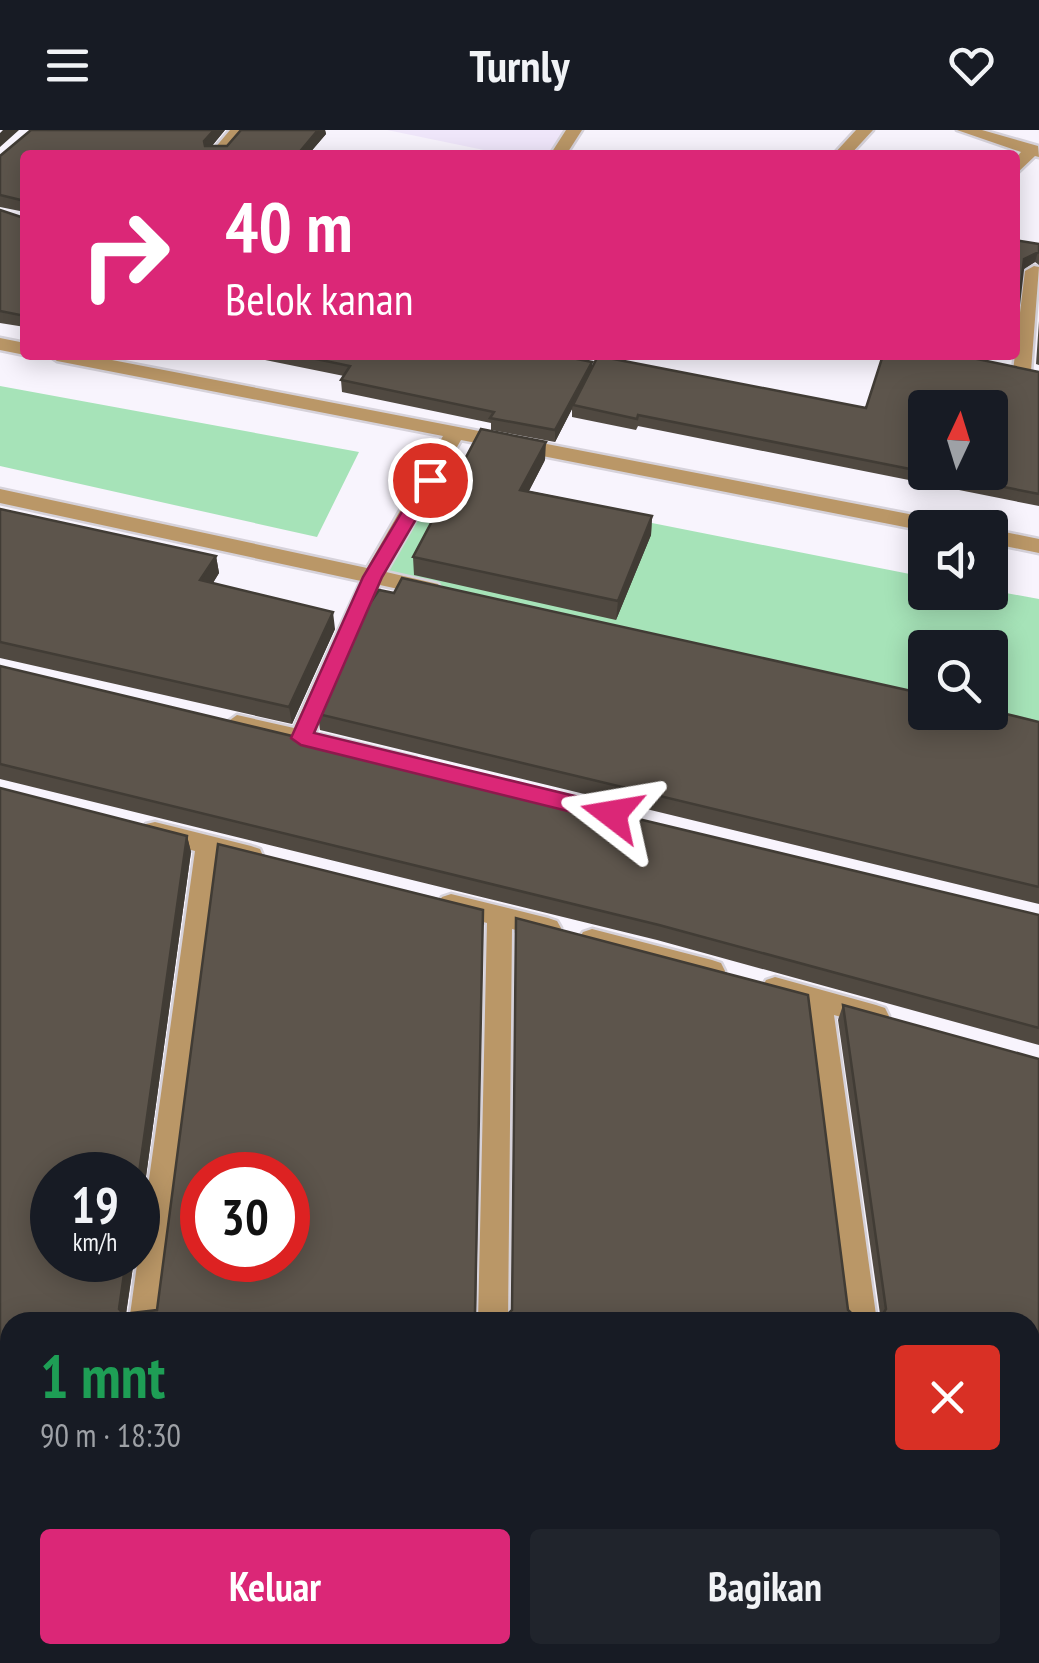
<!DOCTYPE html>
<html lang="id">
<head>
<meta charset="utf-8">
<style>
  :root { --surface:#171b24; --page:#20242c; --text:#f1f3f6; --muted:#9ea1a6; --accent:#db2777 }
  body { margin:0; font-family:"PT Sans Narrow",sans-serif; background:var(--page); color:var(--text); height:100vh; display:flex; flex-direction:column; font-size:38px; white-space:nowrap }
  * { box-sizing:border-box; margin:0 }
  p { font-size:32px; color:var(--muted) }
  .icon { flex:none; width:55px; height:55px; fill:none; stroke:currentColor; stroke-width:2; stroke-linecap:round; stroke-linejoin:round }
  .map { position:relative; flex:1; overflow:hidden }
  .drawer { position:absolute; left:0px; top:1182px; width:1040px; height:352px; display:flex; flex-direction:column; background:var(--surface); border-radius:30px 30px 0 0; box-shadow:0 5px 25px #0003 }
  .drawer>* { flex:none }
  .guide { position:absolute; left:20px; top:20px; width:1000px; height:210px; border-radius:10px; box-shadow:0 5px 25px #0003; background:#db2777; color:#fff; overflow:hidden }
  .needle { width:65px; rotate:4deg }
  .tools { position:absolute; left:908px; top:260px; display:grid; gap:20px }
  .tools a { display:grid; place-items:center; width:100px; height:100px; border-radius:10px; background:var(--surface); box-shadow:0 5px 25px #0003; font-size:50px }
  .speed { position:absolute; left:30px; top:1022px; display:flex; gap:20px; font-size:50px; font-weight:700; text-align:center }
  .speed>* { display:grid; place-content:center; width:130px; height:130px; border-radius:50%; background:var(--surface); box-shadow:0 5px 25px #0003; line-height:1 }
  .speed small { font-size:25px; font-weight:400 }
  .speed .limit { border:15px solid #d22; background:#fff; color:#111 }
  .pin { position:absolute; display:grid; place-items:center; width:85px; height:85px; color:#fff; margin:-42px; border:5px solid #fff; border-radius:50%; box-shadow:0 2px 10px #0007 }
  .me { position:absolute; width:110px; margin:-55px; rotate:284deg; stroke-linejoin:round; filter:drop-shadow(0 0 8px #0008) }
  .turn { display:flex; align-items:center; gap:35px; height:210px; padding:0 40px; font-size:45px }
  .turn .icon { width:130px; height:130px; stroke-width:2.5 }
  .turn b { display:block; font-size:70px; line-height:85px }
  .round { display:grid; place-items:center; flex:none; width:105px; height:105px; border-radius:10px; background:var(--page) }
  .headline { display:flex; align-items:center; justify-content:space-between; height:170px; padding:0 40px }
  h1 { font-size:60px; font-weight:700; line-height:75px; color:#1e9e55 }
  .primary-button { display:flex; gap:20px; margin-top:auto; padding:20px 40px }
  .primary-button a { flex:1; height:115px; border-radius:10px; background:var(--accent); color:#fff; font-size:40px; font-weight:700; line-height:115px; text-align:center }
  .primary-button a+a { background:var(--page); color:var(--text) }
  header { display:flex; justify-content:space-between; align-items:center; height:130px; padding:0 40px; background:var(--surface); font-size:45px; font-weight:700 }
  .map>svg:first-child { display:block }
  .built { fill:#f0e7fb }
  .green { fill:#a6e3b8 }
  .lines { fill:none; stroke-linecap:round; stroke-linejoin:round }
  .street-casing { stroke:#d6d2da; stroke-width:5 }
  .street { fill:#ba9767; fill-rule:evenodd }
  .wall { fill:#504941; fill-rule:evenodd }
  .shaded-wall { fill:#413c35 }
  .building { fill:#5d554c; stroke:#413c35; stroke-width:2.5; fill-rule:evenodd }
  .route { fill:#db2777; stroke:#8e194d; stroke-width:2.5 }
</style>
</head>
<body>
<header><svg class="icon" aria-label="menu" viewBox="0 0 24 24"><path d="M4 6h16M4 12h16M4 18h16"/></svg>Turnly<svg class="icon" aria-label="heart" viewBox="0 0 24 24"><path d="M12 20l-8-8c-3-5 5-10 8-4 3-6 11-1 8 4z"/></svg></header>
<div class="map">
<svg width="1039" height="1533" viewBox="0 0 1039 1533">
  <rect width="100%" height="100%" fill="#f8f4fd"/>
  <path class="built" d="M387,0H574L558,25H508Z"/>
  <path class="green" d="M0,256L359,322L317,407L0,336Z
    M430,349L925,447V462L990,460L1039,469V594L990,582V518H925V569L373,447Z"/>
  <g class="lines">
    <g class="street-casing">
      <path id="street" d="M230,0H247L226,25H209Z
        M566,0H582L566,25H550Z
        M856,0H873L850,25H833Z
        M957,0H982L1038,16L1039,27L1035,26L1015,45V29L1021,22Z
        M1034,136L1039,137L1031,241L1022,247L1013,241L1025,141Z
        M0,208L25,213V225L0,220Z
        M48,225H86L945,391L955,398H925V401L461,310L386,442L438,454L441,459L430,466L380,455L315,603L416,628L420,634L408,643L237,601L226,593L237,585L294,598L361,451L0,373V359L367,438L443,306L57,231Z
        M990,399L1039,409V423L990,413Z
        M155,692L251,716L260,719L263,726L260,733L251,736L219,727L159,1192H129L195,721L146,708L143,701L146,694Z
        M451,764L548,788L557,791L561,798L557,805L548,808L512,799L508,1192H478L487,793L442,781L438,774L442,767Z
        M592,799L712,830L721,833L725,841L721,849L712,852L583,816L579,809L583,802Z
        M775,847L876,875L885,878L889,886L885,894L876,897L834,885L877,1192H847L807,878L766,866L762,858L766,850Z
        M83,1525H117L116,1533H82Z
        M471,1525H505V1533H471Z"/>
    </g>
    <use href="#street" class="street"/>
  </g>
  <path class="wall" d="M225,0L212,16H227L241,0H325L326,4L308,25H25V82L0,77V26Z
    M0,80L21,87L25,84V197L0,193Z
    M1015,110L1039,114V135L1035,132L1023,139Z
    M1039,191V235L1036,234Z
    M241,225H557L592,232V239L866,278L1039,242V376L638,296L636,300L572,287V279L555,312L491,300V293L342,262L341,250L344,246Z
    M992,225H1012L1011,229Z
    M545,330L529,361L652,386L651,405L616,490L414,445L413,427Z
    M0,379L216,426L219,443L213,453L335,499L292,594L0,528Z
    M0,536L1039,785V915L657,810L0,649Z
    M318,584L1039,592V774L320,600Z
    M0,658L187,706L191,722L138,1104V1045H52V1130H134L126,1183L157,1180L218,714L483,780L476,1183L508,1184L512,1180L516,788L808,865L848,1180L852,1184H880L838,890L843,875L1039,929V1533H114L116,1525H470V1529H505L508,1525H892L926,1529L925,1525H1030V1192H10V1525H27L26,1533H0ZM202,1045H288V1130H202Z"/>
  <path class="shaded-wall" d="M3,0H19L0,17V3Z
    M214,0H225L206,23L204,11Z
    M318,0H325L326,4L308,25H297Z
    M1038,121L1035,132L1021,141L1024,129Z
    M592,232L591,244L573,275L572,279L555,312V300Z
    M546,312L545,330L520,378V360Z
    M652,386L651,405L616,490L618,471Z
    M216,426L219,443L204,467L200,450Z
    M333,482L335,499L292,594L289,577Z
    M187,706L191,722L138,1104V1050Z
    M483,780V796L475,1192V1183Z
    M126,1130H134L125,1191L119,1179Z
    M17,1525H27L26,1533H15Z"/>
  <path class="building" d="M31,0H214L204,11L205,16H227L241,0H318L297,25H25V73V71L0,65V26Z
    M0,80L21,87L25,84V186L0,181Z
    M1015,110L1039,114V122L1024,129L1015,208Z
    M297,225H557L592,232L555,300L490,288L494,282L341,250L350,236Z
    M883,225H958L1039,242V364L928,342H990V278H925V342L638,285L637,289L573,275L598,226L866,278Z
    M481,299L546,312L520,360L652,386L618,471L413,427Z
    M0,379L216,426L200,450L333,482L289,577L0,512Z
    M402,448L925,564V582H990V580L1039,592V757L318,584L360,488L379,460L394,463Z
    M0,536L1039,785V898L659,795L0,634Z
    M0,658L187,706L138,1050V1045H52V1130H126L119,1179L123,1184L157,1180L218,714L483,780L475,1183L508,1184L512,1180L516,788L808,865L848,1180L852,1184H883L886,1179L843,875L1039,929V1533H114L116,1525H466L470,1529H505L508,1525H892L930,1529L934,1525H1030V1192H10V1525H17L15,1533H0ZM202,1045H288V1130H202Z"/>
  <path class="route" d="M430,344L439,350L382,447L314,603L612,675L620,678L623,684L620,689L612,692L301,615L291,608L363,447L424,345Z"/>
</svg>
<div class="tools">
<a><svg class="needle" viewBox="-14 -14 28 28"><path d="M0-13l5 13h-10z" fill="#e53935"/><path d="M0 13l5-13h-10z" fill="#9ea1a6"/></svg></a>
<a><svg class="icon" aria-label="sound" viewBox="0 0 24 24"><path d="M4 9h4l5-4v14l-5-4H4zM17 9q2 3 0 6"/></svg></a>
<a><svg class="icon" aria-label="search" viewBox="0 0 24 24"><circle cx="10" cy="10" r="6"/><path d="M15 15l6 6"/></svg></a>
</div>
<div class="speed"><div>19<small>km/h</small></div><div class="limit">30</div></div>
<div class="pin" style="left:430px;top:350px;background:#d93025"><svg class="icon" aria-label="arrive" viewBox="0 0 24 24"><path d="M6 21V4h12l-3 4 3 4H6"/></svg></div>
<svg class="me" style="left:612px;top:684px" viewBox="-20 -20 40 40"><path d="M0-17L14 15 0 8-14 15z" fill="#db2777" stroke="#fff" stroke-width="4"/></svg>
<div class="guide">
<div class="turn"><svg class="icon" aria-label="right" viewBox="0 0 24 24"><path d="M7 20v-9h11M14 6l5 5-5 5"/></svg><div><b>40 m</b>Belok kanan</div></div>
</div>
<section class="drawer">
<div class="headline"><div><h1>1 mnt</h1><p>90 m · 18:30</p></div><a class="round" style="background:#d93025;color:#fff"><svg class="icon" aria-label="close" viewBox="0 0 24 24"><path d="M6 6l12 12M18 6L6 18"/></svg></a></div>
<div class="primary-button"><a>Keluar</a><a>Bagikan</a></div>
</section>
</div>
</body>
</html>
